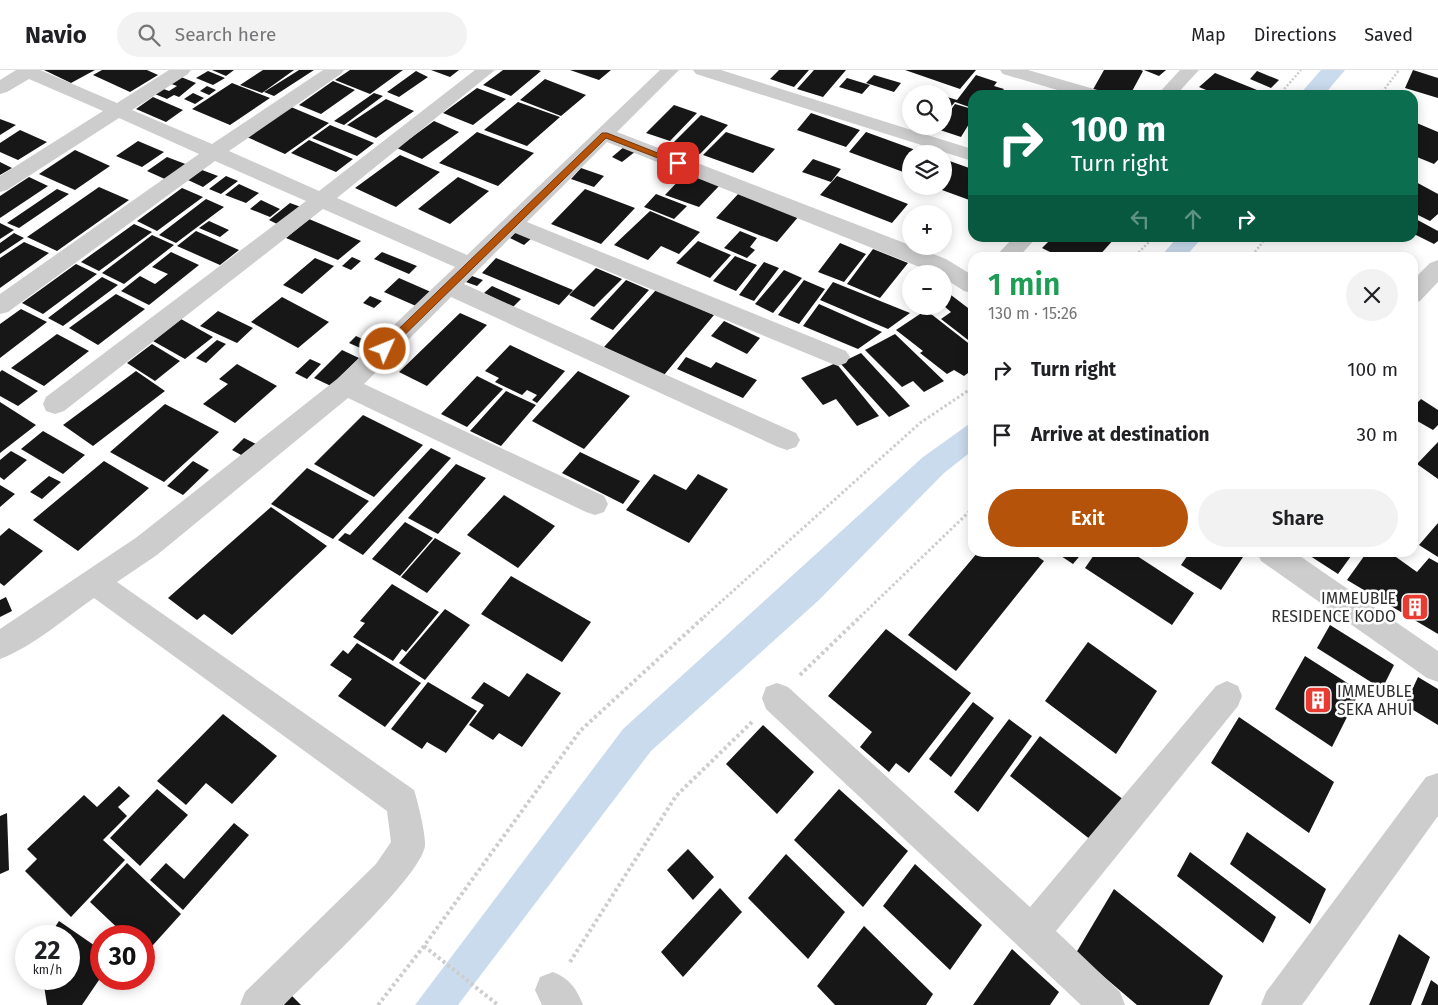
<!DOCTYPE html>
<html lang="en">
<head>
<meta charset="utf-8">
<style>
  :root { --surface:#fff; --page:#f2f2f2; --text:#202124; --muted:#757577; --line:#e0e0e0; --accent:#b45309 }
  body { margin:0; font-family:"Fira Sans",sans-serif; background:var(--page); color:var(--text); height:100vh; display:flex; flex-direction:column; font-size:19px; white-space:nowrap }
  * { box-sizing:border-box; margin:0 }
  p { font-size:16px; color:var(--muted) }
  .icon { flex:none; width:28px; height:28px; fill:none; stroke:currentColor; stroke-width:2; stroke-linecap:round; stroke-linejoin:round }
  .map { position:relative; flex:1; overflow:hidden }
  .panel { position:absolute; left:968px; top:182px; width:450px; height:305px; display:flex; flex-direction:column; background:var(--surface); border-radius:15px; box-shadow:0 2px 12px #0003 }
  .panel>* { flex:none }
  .guide { position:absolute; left:968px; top:20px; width:450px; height:152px; border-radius:15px; box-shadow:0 2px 12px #0003; background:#0b6e4f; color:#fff; overflow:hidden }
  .controls { position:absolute; left:902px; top:15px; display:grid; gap:10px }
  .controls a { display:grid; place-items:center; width:50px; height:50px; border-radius:50%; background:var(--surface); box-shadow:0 2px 12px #0003; font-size:25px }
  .speed { position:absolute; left:15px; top:855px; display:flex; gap:10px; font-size:25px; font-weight:700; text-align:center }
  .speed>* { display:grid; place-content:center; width:65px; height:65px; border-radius:50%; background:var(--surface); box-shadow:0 2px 12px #0003; line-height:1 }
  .speed small { font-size:12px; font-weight:400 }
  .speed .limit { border:8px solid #d22; background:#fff; color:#111 }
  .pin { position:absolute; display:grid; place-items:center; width:42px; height:42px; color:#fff; margin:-21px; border-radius:10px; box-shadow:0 2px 8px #0006 }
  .me { position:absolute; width:55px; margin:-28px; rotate:46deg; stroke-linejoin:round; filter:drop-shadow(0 0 4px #0008) }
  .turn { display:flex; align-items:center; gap:18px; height:105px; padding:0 20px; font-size:22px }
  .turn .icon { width:65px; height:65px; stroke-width:2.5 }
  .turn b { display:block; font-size:35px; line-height:42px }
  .lanes { display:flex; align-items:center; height:48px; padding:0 20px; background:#0003; justify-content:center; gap:25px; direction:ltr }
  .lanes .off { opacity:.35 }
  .round { display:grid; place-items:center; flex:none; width:52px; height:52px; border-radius:26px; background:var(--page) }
  .head { display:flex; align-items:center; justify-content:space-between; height:85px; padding:0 20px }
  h1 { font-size:30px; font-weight:600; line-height:38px; color:#1e9e55 }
  .button { display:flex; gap:10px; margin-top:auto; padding:10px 20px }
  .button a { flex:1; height:58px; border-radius:30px; background:var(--accent); color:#fff; font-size:20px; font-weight:600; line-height:58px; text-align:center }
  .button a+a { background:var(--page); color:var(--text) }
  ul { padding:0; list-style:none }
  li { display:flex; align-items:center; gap:15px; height:65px; padding:0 20px }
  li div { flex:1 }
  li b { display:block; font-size:19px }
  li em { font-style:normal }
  header { display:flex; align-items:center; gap:30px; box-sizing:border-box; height:70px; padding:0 25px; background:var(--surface); border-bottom:1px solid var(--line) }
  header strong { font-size:24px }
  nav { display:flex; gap:28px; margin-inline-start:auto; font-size:18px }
  .search { width:350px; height:45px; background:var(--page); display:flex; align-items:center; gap:12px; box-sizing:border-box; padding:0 18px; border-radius:28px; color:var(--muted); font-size:19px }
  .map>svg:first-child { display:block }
  .water { fill:#cadbed }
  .building { fill:#171717 }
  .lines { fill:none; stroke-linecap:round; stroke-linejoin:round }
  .path-far2 { stroke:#cdcdcd; stroke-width:2.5; stroke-dasharray:2 2; stroke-linecap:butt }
  .path-far1 { stroke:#cdcdcd; stroke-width:3; stroke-dasharray:2.5 2.5; stroke-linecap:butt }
  .path { stroke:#cdcdcd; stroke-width:4; stroke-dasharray:3 3; stroke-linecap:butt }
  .street { fill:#cdcdcd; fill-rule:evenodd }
  .route { fill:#b45309; stroke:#753606 }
  .labels { text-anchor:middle; stroke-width:5; stroke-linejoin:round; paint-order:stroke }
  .poi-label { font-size:16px; fill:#303030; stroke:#fff; text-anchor:end }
</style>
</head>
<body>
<header>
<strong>Navio</strong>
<div class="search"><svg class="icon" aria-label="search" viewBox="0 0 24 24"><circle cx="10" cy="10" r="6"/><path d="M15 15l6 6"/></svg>Search here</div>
<nav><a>Map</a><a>Directions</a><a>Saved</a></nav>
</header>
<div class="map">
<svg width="1438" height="935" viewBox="0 0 1438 935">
  <rect width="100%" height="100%" fill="#fff"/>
  <path class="water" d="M1321,0H1345L1324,25H1299Z
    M1177,168H1202L1185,187H1160Z
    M972,352V381L944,403L819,530L651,681L458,935H415L623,659L923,387Z"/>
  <path class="building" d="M44,0H95L71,13Z
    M102,0H147L158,5L130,22L93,5Z
    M212,0H234L226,6Z
    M263,0H294L262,23L240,15Z
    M299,0H314L274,26L264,22Z
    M350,0H403L370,24L335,10Z
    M431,0H459L450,7Z
    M503,0H538L541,1L511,26L483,15Z
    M570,0H611L599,10Z
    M779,0H809L794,17L770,9Z
    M814,0H846L823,27L797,19Z
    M905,0H976L960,19Z
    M1104,0H1141L1143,1L1130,25H1099L1091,23Z
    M1144,0H1166L1159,6Z
    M1413,0L1438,8V28L1405,18Z
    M208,1L225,8L213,15L196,8Z
    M416,1L428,7L399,27L387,22Z
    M1257,1L1279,10L1271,18L1250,9Z
    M1215,3L1257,20L1252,25H1218L1199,17Z
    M176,5L196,13L179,27L174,25L167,29L150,22L158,17L169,21L177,16L166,12Z
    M874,5L901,13L894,22L866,13Z
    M976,5L997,12L994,16L1004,19L999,25H972V38L955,32L949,39L944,38V26L957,30Z
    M847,8L870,15L862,24L839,17Z
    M545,9L586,25L561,46L520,30Z
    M333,11L355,20L321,44L299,35Z
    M232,13L270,28L230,55L192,39Z
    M207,16L216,20L209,25L200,21Z
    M477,18L506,29L473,55L443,43Z
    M1007,20L1024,24L1023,25H1004Z
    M1047,20L1063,25H1043Z
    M193,23L204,28L195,34L184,29Z
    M374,23L383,26L344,55L334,51Z
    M153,27L183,40L166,52L136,39Z
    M386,29L414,41L376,68L347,55Z
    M518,32L560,47L527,76L484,60Z
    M955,34L972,39V49L961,67L937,59L939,56H944V50Z
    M674,35L697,43L670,71L646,63Z
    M291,37L329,53L285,84L247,67Z
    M811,43L860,60L846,77L797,60Z
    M701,45L728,55L700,84L672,74Z
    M0,49L16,55L0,65Z
    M434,51L459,62L422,89L397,78Z
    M1412,51L1438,62V90L1434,94L1412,85Z
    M330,55L374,73L357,86L312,68Z
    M20,60L47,72L18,90L0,82V73Z
    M477,62L534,83L498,116L439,93Z
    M726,62L775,79L753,103L703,85Z
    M866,62L921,82L920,84H911V95L906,103L849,82Z
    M309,70L353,89L336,102L291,83Z
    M138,71L164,82L142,97L116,86Z
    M625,76L636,81L622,92L612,87Z
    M75,80L110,96L75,120L39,104Z
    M400,85L440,102L396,137L355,118Z
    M167,87L188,95L167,110L147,101Z
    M813,89L841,99L831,112L802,102Z
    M944,89L972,99V131L931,116H944Z
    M0,92L12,98L0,105Z
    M581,98L604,106L594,117L571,109Z
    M202,100L218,106L203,117L188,110Z
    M686,103L719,116L699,137L665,125Z
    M226,106L238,111L221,124L209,119Z
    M837,106L908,134L892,153L820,125Z
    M29,107L48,116L0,148V126Z
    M458,107L489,121L450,154L418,139Z
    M1414,111L1438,124V144L1430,151L1412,142Z
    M239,114L259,123L246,133L225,125Z
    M911,116H931L926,122Z
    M99,117L129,130L57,181L27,167Z
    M182,118L203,127L157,161L137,151Z
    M57,119L69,124L19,158L7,153Z
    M585,119L635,138L601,174L551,154Z
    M739,123L799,146L777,172L716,148Z
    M656,124L687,136L674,149L644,137Z
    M206,129L224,137L176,173L159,165Z
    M261,130L280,139L270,147L250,139Z
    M290,133L301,137L279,155L269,150Z
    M650,141L700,162L679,184L661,176L648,190L614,175Z
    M1412,147L1438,161V171L1434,174L1412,163Z
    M309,149L361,171L338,190L286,168Z
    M209,151L229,160L220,167L199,158Z
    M0,153L14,160L0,169Z
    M134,154L152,162L99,201L81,192Z
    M518,160L533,167L524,175L510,168Z
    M196,161L239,180L220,195L177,176Z
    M740,161L757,168L750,177L755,180L747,188L724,178Z
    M14,163L24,168L0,184V173Z
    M152,165L174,175L124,214L102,203Z
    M1052,168H1115L1097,188H1062L1042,178Z
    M698,171L731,185L710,208L676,193Z
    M24,172L49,183L0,218V188Z
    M840,173L866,184L844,212L818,202Z
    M873,179L908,193L880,228L847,214Z
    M171,182L199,195L149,235L121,221L140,206L155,214L168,204L152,197Z
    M382,182L417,196L409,204L374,189Z
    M735,186L757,195L736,221L713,211Z
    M352,187L361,191L351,200L342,196Z
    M315,188L334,196L302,224L283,215Z
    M496,188L573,220L559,235L482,203Z
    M764,192L779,198L754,231L739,225Z
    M76,194L97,204L43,244L22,233Z
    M596,198L622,209L594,237L569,225Z
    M784,200L802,208L773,243L755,234Z
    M472,206L483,210L477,216L466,212Z
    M102,207L118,215L63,256L48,248Z
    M399,208L431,222L416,236L384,222Z
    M626,210L649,220L613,260L590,249Z
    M804,210L825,219L799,254L778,245Z
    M833,212L910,243L888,259L820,230Z
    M492,216L521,229L513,237L484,223Z
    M656,220L714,245L664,305L604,277Z
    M947,222L972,241V273L941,249L951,242L944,236V224Z
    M116,224L145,239L98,275L69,258Z
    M370,226L382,231L374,238L363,233Z
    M282,227L329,252L298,278L251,252Z
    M819,234L882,262L858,279L803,256Z
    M21,239L47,252L0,288V254Z
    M926,240L972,276V300L964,306L954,300L947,304L920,283L923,281L896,260Z
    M218,241L253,258L237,273L200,256Z
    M460,243L487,255L427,316L399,302Z
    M181,249L213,267L185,289L153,271Z
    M724,251L760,268L747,284L711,266Z
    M57,264L89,281L44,316L11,298Z
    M895,264L944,311L924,322L913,311L902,317L865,280Z
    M356,266L373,274L367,281L349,273Z
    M217,270L226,274L206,293L196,288Z
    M152,274L180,291L155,311L127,293Z
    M510,275L565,301L537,333L532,330L537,325L527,320L522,325L495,312L499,308L485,301Z
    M342,280L359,288L331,316L314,308Z
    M861,283L910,336L889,347L840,293Z
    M686,287L711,298L716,292L757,310L743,328L677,299Z
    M310,289L321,294L307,309L295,303Z
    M836,293L879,346L857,356L836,329L823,335L801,308Z
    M237,294L277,316L235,353L203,334L228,314L219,309Z
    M2,300L38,321L18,336L0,326V302Z
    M136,301L165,321L93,376L63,355Z
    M578,301L630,326L584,379L532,351Z
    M477,306L503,319L467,357L441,344Z
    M506,321L536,335L501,376L470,361Z
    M1421,329L1438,340V355L1433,360L1412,348V338Z
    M0,332L36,355L0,383Z
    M165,334L219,362L164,412L110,382Z
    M363,345L423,375L374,427L314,394Z
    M43,361L85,385L63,404L21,379Z
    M244,368L256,374L243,386L232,380Z
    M1438,372V409L1417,394Z
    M431,378L451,388L363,485L338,470L345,463L350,465Z
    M11,381L27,390L4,410L0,407V390Z
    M580,382L640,411L623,434L562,403Z
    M104,391L149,418L78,481L33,450Z
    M193,391L209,400L183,425L167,416Z
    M456,394L486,408L438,464L408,448Z
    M307,398L369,431L333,469L271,434Z
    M654,404L686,420L698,404L728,419L689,473L626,440Z
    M49,406L61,412L42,429L30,422Z
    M0,415L15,424L0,437Z
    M504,425L555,456L518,498L467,465Z
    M271,437L327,476L232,565L204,544L197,550L168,528Z
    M405,452L433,468L400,506L372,489Z
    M1438,453V487L1419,475Z
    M9,458L43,481L4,516L0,513V466Z
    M435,468L461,483L427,523L401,507Z
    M978,482H1031L1044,491L956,601L908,565Z
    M1055,482H1083L1073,494Z
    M1096,482H1131L1194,523L1172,555L1085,498Z
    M1190,482H1242L1245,484L1221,520L1181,495Z
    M1304,482H1354L1338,504Z
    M1367,482H1389L1417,502L1429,488L1438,493V564L1347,510Z
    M511,506L591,552L562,592L481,544Z
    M392,514L439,542L406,582L402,579L393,591L353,567L365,553L360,551Z
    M6,527L12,541L0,547V530Z
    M445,539L470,555L425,610L399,593Z
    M1330,555L1394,595L1382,619L1317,578Z
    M886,559L971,623L909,703L896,693L889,702L860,677L872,662L828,626Z
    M1088,572L1157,621L1116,684L1045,631Z
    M357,573L421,613L385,657L338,626L352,609L330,595L343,580L348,584Z
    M1305,586L1360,621L1332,677L1275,639Z
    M527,603L561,623L522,677L499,663L493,670L469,655L484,635L471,628L484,612L509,627Z
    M1418,607L1438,619V655L1405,635Z
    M428,612L477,641L446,683L427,672L422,679L391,659Z
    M973,632L994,648L951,707L929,689Z
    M223,644L277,686L232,734L206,713L186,735L157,711Z
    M1239,647L1334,712L1309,763L1211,693Z
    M1009,649L1032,666L978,742L954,722Z
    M763,655L814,702L777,744L726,694Z
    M1040,666L1124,730L1096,774L1010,706Z
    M119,716L130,726L118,737L127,746L103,770L125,790L71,847L25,801L37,789L27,779L84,725L97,737Z
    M157,719L188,745L140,796L110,768Z
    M839,719L908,781L863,837L794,770Z
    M7,743L9,800L0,804V746Z
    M234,753L249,765L183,840L150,810L166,793L184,809Z
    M1247,762L1326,819L1310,854L1230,794Z
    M688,779L714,807L693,830L667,800Z
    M1190,782L1276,847L1263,873L1177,806Z
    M786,784L845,842L808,889L748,828Z
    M127,793L181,844L144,885V866H126L90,832Z
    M915,794L982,855L950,900L883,836Z
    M720,818L742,842L683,907L661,882Z
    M1114,819L1223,906L1209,935H1137L1076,883Z
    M59,851L101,880V907L82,935H47L43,909H69V866H49Z
    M864,856L933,924L926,935H835L817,916Z
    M1399,864L1430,887L1411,935H1369Z
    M1012,879L1059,922L1050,935H973Z
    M1431,910L1438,915V935H1421Z
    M285,919L301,935H272Z"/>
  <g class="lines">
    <path class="path-far2" d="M1279,25L1301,0
      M1380,25L1399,0
      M1133,188L1153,168
      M1250,188L1266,168"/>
    <path class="path-far1" d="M704,547L920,353L972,318
      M860,547L972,439"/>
    <path class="path" d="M800,605L861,546
      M424,876L498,935
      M570,892L676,726L754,650
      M378,935L424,876L580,661L705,546"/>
    <path class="street" d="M16,0H40L117,33L169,0H191L188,4L132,40L212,74L323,0H344L341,4L229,81L319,121L475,0H495L337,128L467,185L660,0H679L617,62L946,189L972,205V223L964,221L944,208V204H937L607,72L527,152L846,281L850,287L846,293L838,296L830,293L515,163L464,214L796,363L800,370L796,377L787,380L778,377L451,227L364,314L604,426L608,434L604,442L595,445L586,442L348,328L157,485L117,512L414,720C418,732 426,765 425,776C420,808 311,907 284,935H240L245,922L376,794L391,772L387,741L94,528C64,549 34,576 0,589V559L137,467L337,309L455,197L323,139L64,341L55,344L46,341L43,334L46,327L306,131L215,91L8,242L0,244V224L199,84L119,48L7,120L0,122V106L103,41L29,9L7,22L0,24V10Z
      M693,0H721L972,79V91L696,4Z
      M1000,0H1028L1101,21L1103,25H1074L1003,4Z
      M1180,0H1199L1176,25H1157Z
      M1013,168H1036L1018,188H994Z
      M1438,190V212L1420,231L1412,233V211L1430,193Z
      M1257,482H1294L1438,581V612L1427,608L1261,491Z
      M1227,611L1238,616L1242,626L1238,636L1056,861L1120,922L1125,935H1081L766,639L762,628L766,617L777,613L788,617L1030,837L1216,616Z
      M1438,703V746L1302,935H1261L1266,922L1426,707Z
      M553,902C569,908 577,919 583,935H542L535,920L540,907Z"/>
  </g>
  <path class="route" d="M602,63H607L683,93L676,95L606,68L388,281H381V276Z"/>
  <defs>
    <g id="building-square" transform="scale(1.4375)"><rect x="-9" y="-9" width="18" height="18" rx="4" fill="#e83b31" stroke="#fff"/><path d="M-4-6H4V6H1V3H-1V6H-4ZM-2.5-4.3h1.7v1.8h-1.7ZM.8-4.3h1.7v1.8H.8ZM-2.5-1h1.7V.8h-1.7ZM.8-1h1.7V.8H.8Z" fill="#fff"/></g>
  </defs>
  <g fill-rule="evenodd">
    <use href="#building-square" x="1415" y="537"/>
    <use href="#building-square" x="1318" y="630"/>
  </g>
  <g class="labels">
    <g class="poi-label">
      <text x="1396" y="534">IMMEUBLE<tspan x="1396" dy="18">RESIDENCE KODO</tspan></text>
      <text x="1337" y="627" text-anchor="start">IMMEUBLE<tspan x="1337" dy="18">SEKA AHUI</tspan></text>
    </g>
  </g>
</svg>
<div class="controls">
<a><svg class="icon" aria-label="search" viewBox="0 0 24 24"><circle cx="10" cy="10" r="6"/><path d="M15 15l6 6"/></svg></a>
<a><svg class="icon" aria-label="layers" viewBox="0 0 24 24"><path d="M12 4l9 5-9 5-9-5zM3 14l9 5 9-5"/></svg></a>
<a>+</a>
<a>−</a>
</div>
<div class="speed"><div>22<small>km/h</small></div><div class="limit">30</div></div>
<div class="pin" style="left:678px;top:93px;background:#d93025"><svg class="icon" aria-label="arrive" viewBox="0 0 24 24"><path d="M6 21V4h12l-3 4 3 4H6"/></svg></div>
<svg class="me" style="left:385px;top:279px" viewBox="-20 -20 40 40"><circle r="17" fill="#b45309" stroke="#fff" stroke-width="3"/><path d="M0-11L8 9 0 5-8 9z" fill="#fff"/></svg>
<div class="guide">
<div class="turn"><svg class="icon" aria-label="right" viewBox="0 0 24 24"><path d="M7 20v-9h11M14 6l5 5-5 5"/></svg><div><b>100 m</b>Turn right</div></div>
<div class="lanes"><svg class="icon off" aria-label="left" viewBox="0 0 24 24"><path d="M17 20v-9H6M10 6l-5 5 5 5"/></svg><svg class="icon off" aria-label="ahead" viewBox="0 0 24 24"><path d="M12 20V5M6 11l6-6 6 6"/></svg><svg class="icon" aria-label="right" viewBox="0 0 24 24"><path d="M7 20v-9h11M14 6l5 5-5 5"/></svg></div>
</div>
<section class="panel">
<div class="head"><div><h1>1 min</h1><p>130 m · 15:26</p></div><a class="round"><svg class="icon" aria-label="close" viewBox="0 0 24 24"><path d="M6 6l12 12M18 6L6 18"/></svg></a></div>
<ul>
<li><svg class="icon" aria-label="right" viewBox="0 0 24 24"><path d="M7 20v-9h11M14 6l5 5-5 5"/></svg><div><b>Turn right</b></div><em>100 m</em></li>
<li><svg class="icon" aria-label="arrive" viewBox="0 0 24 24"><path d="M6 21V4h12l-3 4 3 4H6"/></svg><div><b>Arrive at destination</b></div><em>30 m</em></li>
</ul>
<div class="button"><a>Exit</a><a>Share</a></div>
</section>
</div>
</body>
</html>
